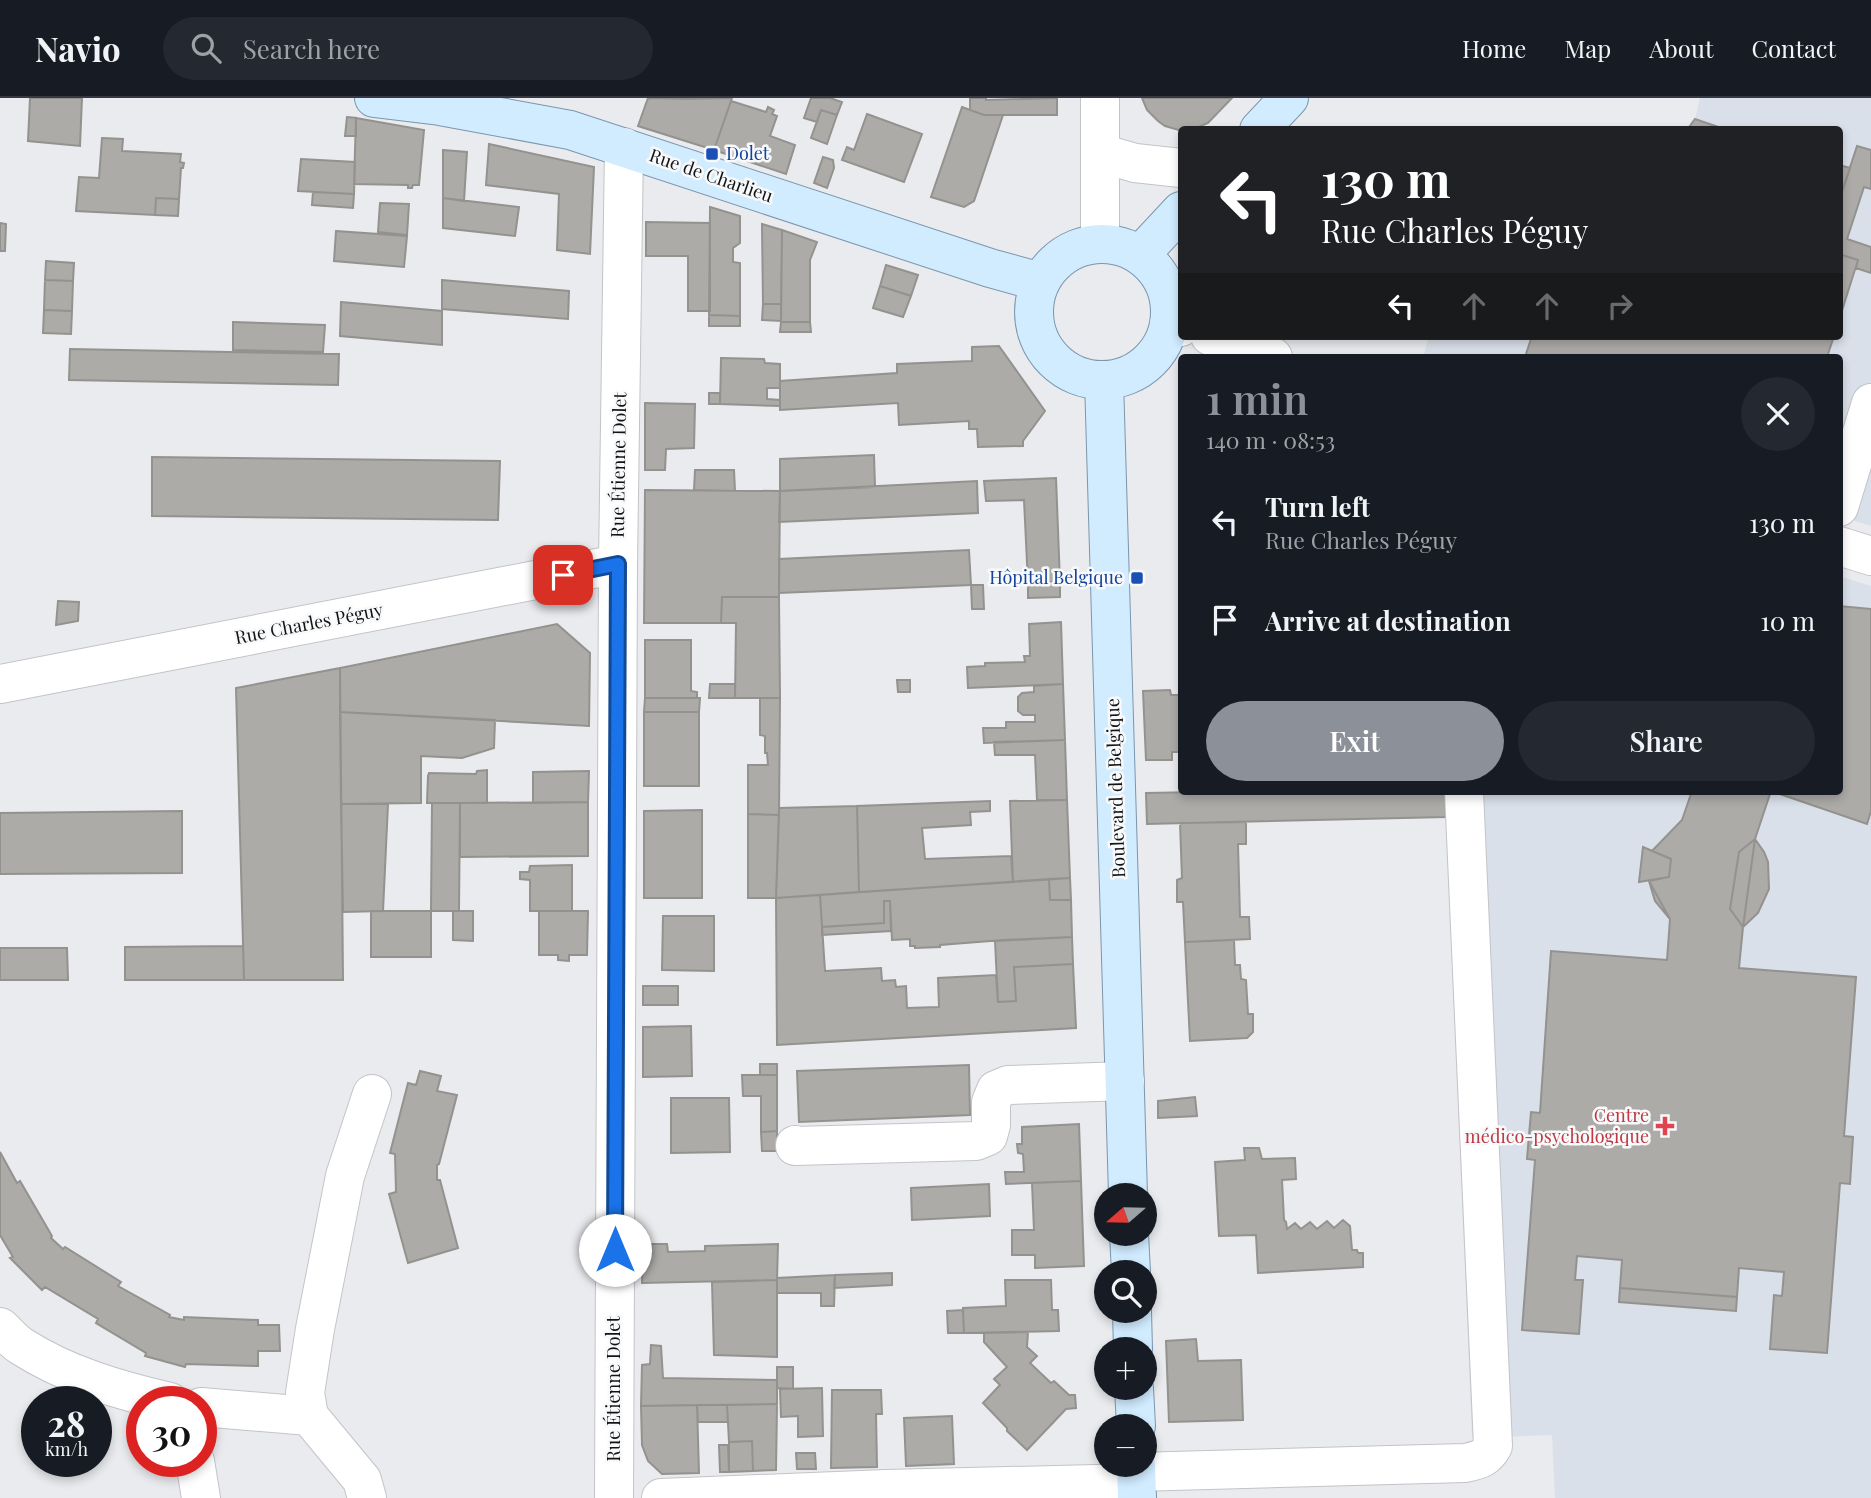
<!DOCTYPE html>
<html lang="en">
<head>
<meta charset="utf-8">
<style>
  :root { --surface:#171b24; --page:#242831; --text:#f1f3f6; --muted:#9ea1a6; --line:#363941; --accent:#8c9099 }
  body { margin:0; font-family:"Playfair Display",serif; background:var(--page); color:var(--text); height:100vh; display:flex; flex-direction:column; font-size:26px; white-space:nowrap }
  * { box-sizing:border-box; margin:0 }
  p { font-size:23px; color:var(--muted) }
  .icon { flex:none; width:38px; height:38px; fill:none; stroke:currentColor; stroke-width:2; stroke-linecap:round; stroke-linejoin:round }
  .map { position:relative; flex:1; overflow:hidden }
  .details { position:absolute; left:1178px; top:256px; width:665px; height:441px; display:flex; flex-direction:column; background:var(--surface); border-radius:7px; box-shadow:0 4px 10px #0003 }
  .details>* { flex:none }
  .hud { position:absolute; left:1178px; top:28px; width:665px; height:214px; border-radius:7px; box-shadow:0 4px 10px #0003; background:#202124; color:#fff; overflow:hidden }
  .needle { width:46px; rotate:250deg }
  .controls { position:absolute; left:1094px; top:1085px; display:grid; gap:14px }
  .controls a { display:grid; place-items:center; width:63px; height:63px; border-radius:50%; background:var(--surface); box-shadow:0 4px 10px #0003; font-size:35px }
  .speed { position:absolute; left:21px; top:1288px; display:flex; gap:14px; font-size:35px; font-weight:700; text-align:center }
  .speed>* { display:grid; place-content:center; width:91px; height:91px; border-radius:50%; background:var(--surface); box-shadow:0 4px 10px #0003; line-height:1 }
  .speed small { font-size:18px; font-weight:400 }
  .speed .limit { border:10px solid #d22; background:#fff; color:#111 }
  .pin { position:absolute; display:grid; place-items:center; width:60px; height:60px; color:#fff; margin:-30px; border-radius:14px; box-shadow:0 4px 10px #0006 }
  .me { position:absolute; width:77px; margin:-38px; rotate:0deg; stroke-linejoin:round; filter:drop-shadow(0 0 5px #0008) }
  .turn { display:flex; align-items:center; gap:24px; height:147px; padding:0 28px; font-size:32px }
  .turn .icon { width:91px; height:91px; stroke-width:2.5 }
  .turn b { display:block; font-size:49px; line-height:60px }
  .lanes { display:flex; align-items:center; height:66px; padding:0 28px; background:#0003; justify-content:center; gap:35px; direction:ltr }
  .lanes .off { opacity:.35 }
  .round { display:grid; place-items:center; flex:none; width:74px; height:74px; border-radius:37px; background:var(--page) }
  .overview { display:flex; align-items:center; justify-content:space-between; height:119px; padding:0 28px }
  h1 { font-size:42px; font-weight:600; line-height:52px; color:var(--accent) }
  .button { display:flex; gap:14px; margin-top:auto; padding:14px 28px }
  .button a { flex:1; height:80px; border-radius:42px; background:var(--accent); color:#fff; font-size:28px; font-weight:600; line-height:80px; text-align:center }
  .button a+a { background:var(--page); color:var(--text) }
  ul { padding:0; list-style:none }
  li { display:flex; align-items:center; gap:21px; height:98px; padding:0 28px }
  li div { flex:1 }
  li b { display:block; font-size:26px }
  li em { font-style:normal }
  header { display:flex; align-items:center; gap:42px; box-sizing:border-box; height:98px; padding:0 35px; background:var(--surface); border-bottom:2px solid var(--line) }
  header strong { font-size:33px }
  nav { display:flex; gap:38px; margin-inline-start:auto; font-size:24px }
  .search { width:490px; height:63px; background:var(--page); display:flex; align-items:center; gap:18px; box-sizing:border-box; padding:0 24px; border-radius:38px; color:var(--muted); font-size:26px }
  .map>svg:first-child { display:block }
  .built { fill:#dae0e9 }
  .building { fill:#acaba8; stroke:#93928f; stroke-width:2 }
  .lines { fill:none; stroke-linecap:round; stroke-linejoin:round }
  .minor-casing { stroke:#c3c4c7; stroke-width:40 }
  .major-casing { stroke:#7b96ad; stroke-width:40 }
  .minor { stroke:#fff; stroke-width:38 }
  .major { stroke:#d1ebff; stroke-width:38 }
  .route-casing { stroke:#114b97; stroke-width:18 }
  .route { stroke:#1a73e8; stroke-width:12 }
  .transit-dot { fill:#1a4fb4; stroke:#f7f9fb; stroke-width:2.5 }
  .health-dot { fill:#e0444e; stroke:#f7f9fb; stroke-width:2.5 }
  .labels { text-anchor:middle; stroke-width:5; stroke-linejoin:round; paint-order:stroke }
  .transit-label { font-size:18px; fill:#164399; stroke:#f7f9fb; text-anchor:start }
  .street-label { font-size:18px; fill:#131314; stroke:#f7f9fb }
  .health-label { font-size:18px; fill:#be3a42; stroke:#f7f9fb; text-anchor:end }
</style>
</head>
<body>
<header>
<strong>Navio</strong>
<div class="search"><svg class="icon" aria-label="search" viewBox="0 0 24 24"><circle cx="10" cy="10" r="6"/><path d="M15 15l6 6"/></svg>Search here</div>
<nav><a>Home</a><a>Map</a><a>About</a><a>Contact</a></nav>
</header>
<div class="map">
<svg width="1871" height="1400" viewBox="0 0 1871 1400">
  <rect width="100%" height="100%" fill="#eaebee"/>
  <path class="built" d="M1700,0H1871V428L1839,418V259H1423L1429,238H1839V32L1687,31L1695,21Z
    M1839,478L1871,488V1400H1555L1552,1337L1472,1340L1445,693H1839Z"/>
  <path class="building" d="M30,0H82L80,48L28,43Z
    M648,0L689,1L732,0L714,52L638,28Z
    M811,0H830L842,4L837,17L821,12L817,24L804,20Z
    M970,0H986V2L1057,0V17H984L970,12Z
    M1142,0H1232L1208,25L1194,31L1179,32L1165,28L1158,23L1147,12Z
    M731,3L766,14L768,9L774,12L772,16L777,18L770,38L795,47L786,76L714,52Z
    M962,9L984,17H1003L974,103L964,109L931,99Z
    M821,12L837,17L827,46L811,40Z
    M867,16L922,36L904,84L842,62L847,49L854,52Z
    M347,19L356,20V38H345Z
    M356,20L424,32L419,87H413L412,90H408V87L354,86Z
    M1695,21L1727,32H1687Z
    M102,40L123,41L122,53L181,56L180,64L184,65L183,70H181L179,101L156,100L155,117L76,113L79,79L99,80Z
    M489,46L594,69L590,156L557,152L559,96L486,87Z
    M1857,48L1871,52V91L1864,89L1847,141L1871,149V175L1856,170L1858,162L1839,156V103Z
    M443,52L467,54L464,103L443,100Z
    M823,59L833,62L834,70L827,90L814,85Z
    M301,61L355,64L354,96L298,93Z
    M1839,67L1850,70L1839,103Z
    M313,94L354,96L353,110L312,107Z
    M156,100L179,101L178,118L155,117Z
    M443,100L519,109L515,138L443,130Z
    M380,105L409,106L407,137L378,134Z
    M710,109L740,118V145L733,150V164L740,165V218L709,217Z
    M646,124L710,125V213H688V158H646Z
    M0,125L6,126L5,153H0Z
    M762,126L782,132L781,206H763Z
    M782,132L817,144L810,162V224H781Z
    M336,133L407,138L404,169L334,163Z
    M1839,156L1858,162L1839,222Z
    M46,163L74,165L73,183L45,182Z
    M886,167L918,177L911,198L880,188Z
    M45,182L73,183L72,213L44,212Z
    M442,182L569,193L568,221L442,211Z
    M880,188L911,198L903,219L873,210Z
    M341,204L442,213V247L340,238Z
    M763,206H781V223L762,222Z
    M44,212L72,213L71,236L43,235Z
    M709,217L740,218V228H709Z
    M233,224L325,227L323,254L233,252Z
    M781,224H810L811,234H780Z
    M1532,238H1834L1827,259H1525Z
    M999,248L1045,313L1023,343V348L978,349L977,331H969V323L899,327L898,305L780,312V283L897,275V266L972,263V249Z
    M70,251L339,256L338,287L69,282Z
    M721,260L764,261L765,265L780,266V290H767V301L780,302V308L720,306Z
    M709,295H720V306H709Z
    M645,305L695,306L694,350L666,351L665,372H645Z
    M874,357L875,389L780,393V361Z
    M152,359L500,363L498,422L152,418Z
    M695,372H734L735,393L694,392Z
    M1056,380L1060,484L1028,485L1024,402L986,403L984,383Z
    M977,383L978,415L779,424L780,393Z
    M645,392L780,393L779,499H722L721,525H644Z
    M969,452L971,487L779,495V461Z
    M1060,484V499L1028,500V485Z
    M971,487H983L984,511H972Z
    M722,499H779L780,600H735L736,525H721Z
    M58,503L79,504L78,523L56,527Z
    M1839,508L1871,511V713L1867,726L1771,693L1755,741L1739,754L1730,811L1743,829L1739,870L1856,879L1844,1038L1853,1039L1850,1086L1840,1085L1827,1255L1770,1251L1774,1197L1782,1198L1784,1174L1739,1170L1737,1199L1620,1190L1622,1162L1577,1158L1575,1182H1583L1579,1236L1522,1232L1535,1062L1527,1061L1531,1014L1540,1015L1551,853L1667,862L1670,821L1649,783L1669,779L1671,761L1652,753L1682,722L1692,693H1839Z
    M1061,524L1063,586L968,590L967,569L985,568V565L1025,564L1024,558H1030L1029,526Z
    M557,526L590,555L589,628L340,614V570Z
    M645,542H691V593L697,594V600H645Z
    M340,570L343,882H244L236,590Z
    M897,582H910V594H898Z
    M710,586H735V600H709Z
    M1063,586L1065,642L984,645L983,630H1006V624H1035V617H1023L1018,613V599L1022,595L1034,594V588Z
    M1170,592L1171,597H1181V654H1172V662H1146L1143,593Z
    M645,600H700L699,614H644Z
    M760,600H780L779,717L748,716V667H768L767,655H765V638L760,637Z
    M340,614L495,622L494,650L462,660L421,658V705L341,706Z
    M644,614H699V688H644Z
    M1065,642L1067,702H1037L1035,657H995L994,644Z
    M487,672V705H427L428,678L429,675L476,676L477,673Z
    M589,673L588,704L533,705V674Z
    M1255,693H1445L1446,719L1147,726L1146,695Z
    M1067,702L1070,780L1013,784L1010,703Z
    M990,703V713L970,714L971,727L922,730L925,761L1011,758L1013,784L859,794L857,708Z
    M588,704V758L460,759V705Z
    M432,705H460L459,813H431Z
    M341,706H388L383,813L343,814Z
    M857,708L859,794L776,800L779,710Z
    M702,712V800H644V713Z
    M182,713V775L0,776V715Z
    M748,716L779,717L776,800H748Z
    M1246,724V746H1238L1240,819H1249L1250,841L1185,844L1183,804H1177V782L1182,780L1180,725Z
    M1755,741L1743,829L1730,811L1739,754Z
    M1755,741L1764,754L1768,764L1769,791L1758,815L1743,829Z
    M1643,749L1671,761L1669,779L1639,784Z
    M572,767V813H530V782L520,781V774H529L530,768Z
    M1070,780L1071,802H1050L1049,781Z
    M1049,781L1050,802H1071L1072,839L1003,842L940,847V849L915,850V848H910V841L892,842L890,803H884V825L822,829L820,797Z
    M1649,783L1670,821L1655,803Z
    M820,797L825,873L881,870L882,883L895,882L896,889L906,888L907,910L939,909L938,880L996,877L998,904L1016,903L1014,869L1073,866L1076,930L777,947L776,800Z
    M884,803H890L891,833L822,837V829L884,825Z
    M371,813H431V859H371Z
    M453,813H473V843L453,842Z
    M539,813H588L587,857H569V863L558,862V857H539Z
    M663,818H714V873L662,872Z
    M1072,839L1073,866L1014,869L1016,903L998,904L995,843Z
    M1234,842L1235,867H1240L1241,881L1246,882L1248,916H1253V934L1247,940L1190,943L1185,844Z
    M243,848L244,882H125V849Z
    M0,850H67L68,882H0Z
    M643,888H678V907H643Z
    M691,928L692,978L643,979V929Z
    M760,966H777V977H760Z
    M969,967L970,1017L799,1024L797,973Z
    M420,973L441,978L437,993L457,997L439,1066L437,1067V1082H440L458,1150L408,1165L389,1096L396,1094L395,1056L390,1055L408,985L416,987Z
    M742,977H777V1033L761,1034V998H743Z
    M1195,999L1197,1018L1158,1020V1003Z
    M671,1000H729L730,1054L671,1055Z
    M1079,1026L1081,1083L1006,1086L1005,1074H1024L1023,1056L1018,1055L1017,1046H1022V1029Z
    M777,1033V1053H762L761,1034Z
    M1244,1050H1259L1262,1061L1295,1060L1296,1081L1282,1082L1284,1122L1286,1124L1287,1131L1295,1125L1301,1131L1310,1124L1317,1131L1327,1123L1334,1130L1343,1122L1350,1128L1352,1152H1357L1358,1155H1363V1169L1258,1175L1256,1137L1219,1138L1215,1064L1245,1062Z
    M0,1054L17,1085L20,1083L52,1138L51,1140L63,1151L65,1149L121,1184L118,1188L170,1217L169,1219L184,1222V1219L258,1222V1227H279L280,1253H258V1268L186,1266L185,1269L145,1258L146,1255L96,1225L98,1221L45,1189L42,1192L10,1160L13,1159L0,1137Z
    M1081,1083L1084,1168L1035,1170V1157H1012V1132H1034L1032,1085Z
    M989,1086L990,1118L912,1122L911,1090Z
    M643,1146H667L668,1154L705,1153V1148L778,1146L777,1182L642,1185Z
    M892,1175V1187L834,1190L835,1177Z
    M835,1177L834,1208H821V1195H777V1180Z
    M777,1182V1259L714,1257L712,1184Z
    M1005,1182H1051L1052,1212H1058L1059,1233L964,1235L963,1210L1006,1208Z
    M1620,1190L1737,1199L1736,1213L1619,1204Z
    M963,1212L964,1235H948L947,1213Z
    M1028,1234L1027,1249L1037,1258L1030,1265L1051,1285L1054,1283L1069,1297H1075L1076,1310L1066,1311L1027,1352L1007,1333V1330L983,1305L1000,1287L994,1281L1007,1269L984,1244V1235Z
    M1196,1241L1198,1263L1241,1262L1243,1322L1169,1324L1166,1243Z
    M651,1247L661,1248L663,1280L777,1282V1306L641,1308L642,1267L650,1266Z
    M777,1269H793V1291L777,1290Z
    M822,1290L823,1338L798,1339V1318L781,1319L780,1291Z
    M832,1292H881L882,1316H876L877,1369L831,1370Z
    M777,1306L776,1372L753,1373L752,1343L729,1344L727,1307Z
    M697,1307H727L728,1324H698Z
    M697,1307L699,1375L662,1376L648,1363L642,1347L641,1308Z
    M952,1318L954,1366L906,1368L904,1320Z
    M752,1343L753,1373L729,1374V1344Z
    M719,1347H728L729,1374H720Z
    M796,1355H815L816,1371H797Z"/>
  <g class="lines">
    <g class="minor-casing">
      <path id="minor" d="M1100,55L1135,65L1181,70
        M1100,145V0
        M1169,226L1181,229
        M1210,238L1273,259
        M1839,409L1871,305
        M1839,448L1871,458
        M0,586L618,466
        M795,1047V1048L976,1043L988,1038L991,1027V1004L996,992L1008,987L1125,983
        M0,1229C7,1235 13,1243 21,1248C66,1277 118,1292 170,1304
        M201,1309L309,1318
        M195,1363L201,1400
        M1136,1374L1465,1365C1478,1362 1486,1361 1493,1348L1464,693
        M367,1400L362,1382L309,1318L305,1295L315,1231L345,1078L372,996
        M614,1400L618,466L624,49
        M661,1400L886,1391L1136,1385"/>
    </g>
    <g class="major-casing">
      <path id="major" d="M374,0L440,8L570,32L990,170L1041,184
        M1259,32L1289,0
        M1034 214a68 68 0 1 1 136 0a68 68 0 1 1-136 0Z
        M1140,157L1181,113
        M1104,282L1128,1097
        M1129,1136L1131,1174
        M1132,1213L1133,1251
        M1134,1290L1136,1328
        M1136,1367L1137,1400"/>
    </g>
    <use href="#minor" class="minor"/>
    <use href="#major" class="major"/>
  </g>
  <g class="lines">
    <g class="route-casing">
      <path id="route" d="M563,477L618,466L615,1152"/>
    </g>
    <use href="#route" class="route"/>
  </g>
  <g class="transit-dot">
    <rect x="705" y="49" width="14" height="14" rx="3.5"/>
    <rect x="1130" y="473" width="14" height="14" rx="3.5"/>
  </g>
  <path class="health-dot" d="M1661.5 1017.5h7v7h7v7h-7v7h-7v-7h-7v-7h7z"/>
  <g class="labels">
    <g class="transit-label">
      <text x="726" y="62">Dolet</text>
      <text x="1123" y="486" text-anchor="end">Hôpital Belgique</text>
    </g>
    <g class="street-label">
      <text transform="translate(711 78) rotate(19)" y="6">Rue de Charlieu</text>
      <text transform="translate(619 367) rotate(-89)" y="6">Rue Étienne Dolet</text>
      <text transform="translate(309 526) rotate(-11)" y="6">Rue Charles Péguy</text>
      <text transform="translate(1116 690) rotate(-92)" y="6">Boulevard de Belgique</text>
      <text transform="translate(614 1291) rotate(-90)" y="6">Rue Étienne Dolet</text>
    </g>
    <g class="health-label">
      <text x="1649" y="1024">Centre<tspan x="1649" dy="21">médico-psychologique</tspan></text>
    </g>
  </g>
</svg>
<div class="controls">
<a><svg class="needle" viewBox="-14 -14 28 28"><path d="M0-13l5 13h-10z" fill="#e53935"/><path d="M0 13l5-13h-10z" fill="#9ea1a6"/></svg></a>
<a><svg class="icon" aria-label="search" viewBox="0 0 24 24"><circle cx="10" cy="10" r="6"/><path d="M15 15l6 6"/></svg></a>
<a>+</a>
<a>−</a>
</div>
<div class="speed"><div>28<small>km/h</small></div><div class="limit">30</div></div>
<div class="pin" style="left:563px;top:477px;background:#d93025"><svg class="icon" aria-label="arrive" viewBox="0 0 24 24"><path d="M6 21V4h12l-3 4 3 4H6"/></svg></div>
<svg class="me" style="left:615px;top:1152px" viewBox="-20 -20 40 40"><circle r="19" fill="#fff"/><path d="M0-13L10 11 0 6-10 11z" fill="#1a73e8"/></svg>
<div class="hud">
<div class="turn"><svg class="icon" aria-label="left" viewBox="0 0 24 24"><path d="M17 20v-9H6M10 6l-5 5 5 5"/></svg><div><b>130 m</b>Rue Charles Péguy</div></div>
<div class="lanes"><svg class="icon" aria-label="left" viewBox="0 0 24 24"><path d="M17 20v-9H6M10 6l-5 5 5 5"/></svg><svg class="icon off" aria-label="ahead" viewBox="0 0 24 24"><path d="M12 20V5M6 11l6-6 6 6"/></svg><svg class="icon off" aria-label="ahead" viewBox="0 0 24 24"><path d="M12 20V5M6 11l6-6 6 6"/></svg><svg class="icon off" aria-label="right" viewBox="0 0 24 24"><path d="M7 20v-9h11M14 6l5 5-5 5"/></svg></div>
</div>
<section class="details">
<div class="overview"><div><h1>1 min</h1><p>140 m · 08:53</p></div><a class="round"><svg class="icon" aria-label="close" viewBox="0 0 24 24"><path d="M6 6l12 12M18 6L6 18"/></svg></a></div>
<ul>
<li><svg class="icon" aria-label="left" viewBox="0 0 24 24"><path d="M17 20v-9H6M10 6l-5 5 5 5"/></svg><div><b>Turn left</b><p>Rue Charles Péguy</p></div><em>130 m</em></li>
<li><svg class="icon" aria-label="arrive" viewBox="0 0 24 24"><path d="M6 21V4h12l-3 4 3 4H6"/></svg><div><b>Arrive at destination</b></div><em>10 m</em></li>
</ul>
<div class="button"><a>Exit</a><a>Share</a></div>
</section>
</div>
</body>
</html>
